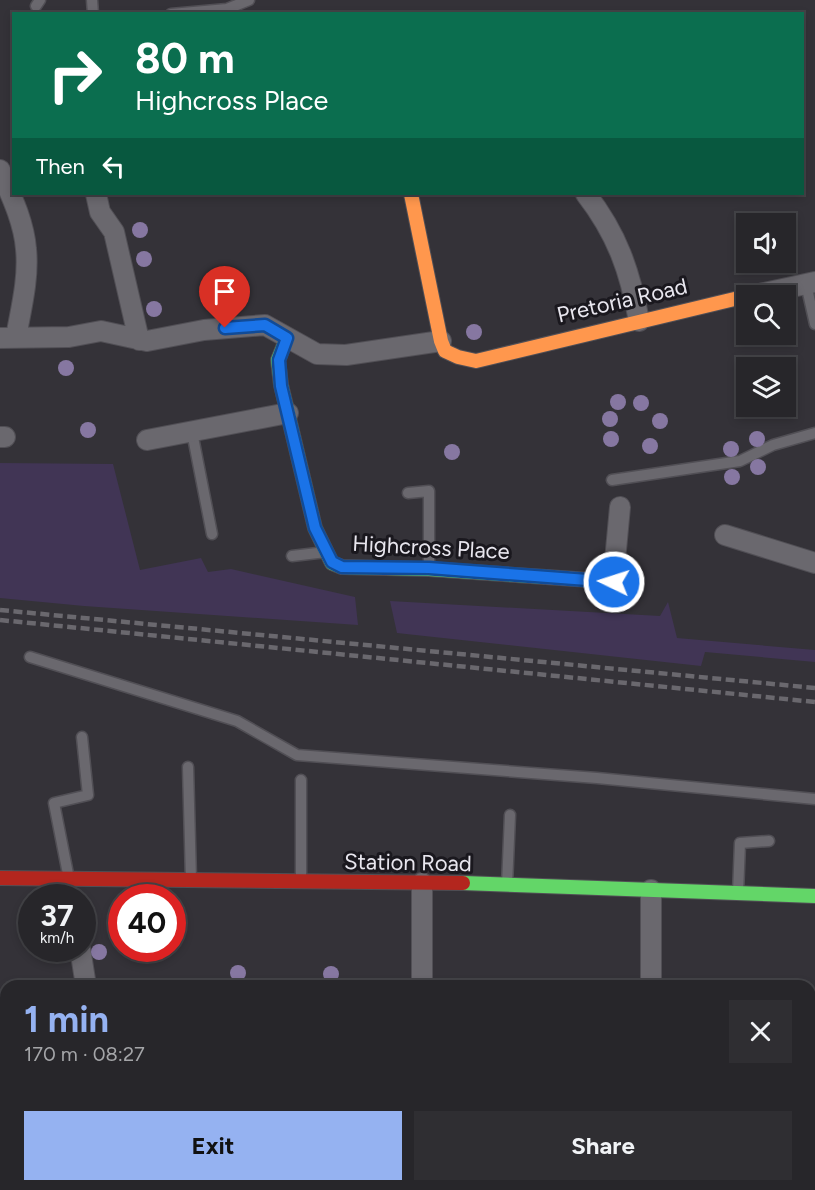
<!DOCTYPE html>
<html lang="en">
<head>
<meta charset="utf-8">
<style>
  :root { --surface:#27262a; --page:#2f2e32; --text:#f1f3f6; --muted:#a4a5a8; --line:#434347; --accent:#95b2f1 }
  body { margin:0; font-family:Figtree,sans-serif; background:var(--page); color:var(--text); height:100vh; display:flex; flex-direction:column; font-size:22px; white-space:nowrap }
  * { box-sizing:border-box; margin:0 }
  p { font-size:20px; color:var(--muted) }
  .icon { flex:none; width:33px; height:33px; fill:none; stroke:currentColor; stroke-width:2; stroke-linecap:round; stroke-linejoin:round }
  .map { position:relative; flex:1; overflow:hidden }
  .sheet { position:absolute; left:0px; top:980px; width:816px; height:212px; display:flex; flex-direction:column; background:var(--surface); border-radius:18px 18px 0 0; box-shadow:0 3px 9px #0003,0 0 0 2px var(--line) }
  .sheet>* { flex:none }
  .guide { position:absolute; left:12px; top:12px; width:792px; height:183px; border-radius:0px; box-shadow:0 3px 9px #0003,0 0 0 2px var(--line); background:#0b6e4f; color:#fff; overflow:hidden }
  .controls { position:absolute; left:736px; top:213px; display:grid; gap:12px }
  .controls a { display:grid; place-items:center; width:60px; height:60px; border-radius:0px; background:var(--surface); box-shadow:0 3px 9px #0003,0 0 0 2px var(--line); font-size:30px }
  .speed { position:absolute; left:18px; top:884px; display:flex; gap:12px; font-size:30px; font-weight:700; text-align:center }
  .speed>* { display:grid; place-content:center; width:78px; height:78px; border-radius:50%; background:var(--surface); box-shadow:0 3px 9px #0003,0 0 0 2px var(--line); line-height:1 }
  .speed small { font-size:15px; font-weight:400 }
  .speed .limit { border:9px solid #d22; background:#fff; color:#111 }
  .pin { position:absolute; display:grid; place-items:center; width:51px; height:51px; color:#fff; margin:-62px -26px; border-radius:50% 50% 50% 0; rotate:-45deg; box-shadow:0 0 6px #0007 }
  .pin .icon { rotate:45deg }
  .me { position:absolute; width:66px; margin:-33px; rotate:274deg; stroke-linejoin:round; filter:drop-shadow(0 0 4px #0008) }
  .turn { display:flex; align-items:center; gap:21px; height:126px; padding:0 24px; font-size:27px }
  .turn .icon { width:78px; height:78px; stroke-width:2.5 }
  .turn b { display:block; font-size:42px; line-height:51px }
  .then { display:flex; align-items:center; height:57px; padding:0 24px; background:#0003; gap:12px; font-size:22px }
  .round { display:grid; place-items:center; flex:none; width:63px; height:63px; border-radius:0px; background:var(--page) }
  .summary { display:flex; align-items:center; justify-content:space-between; height:102px; padding:0 24px }
  h1 { font-size:36px; font-weight:700; line-height:45px; color:var(--accent) }
  .button { display:flex; gap:12px; margin-top:auto; padding:12px 24px }
  .button a { flex:1; height:69px; border-radius:0px; background:var(--accent); color:#111; font-size:24px; font-weight:700; line-height:69px; text-align:center }
  .button a+a { background:var(--page); color:var(--text) }
  .map>svg:first-child { display:block }
  .green { fill:#413555 }
  .lines { fill:none; stroke-linecap:round; stroke-linejoin:round }
  .lane-casing { stroke:#514f55; stroke-width:13 }
  .street-casing { stroke:#514f55; stroke-width:22 }
  .fast-casing { stroke:#514f55; stroke-width:16 }
  .slow-casing { stroke:#514f55; stroke-width:16 }
  .jam-casing { stroke:#514f55; stroke-width:16 }
  .lane { stroke:#6a686e; stroke-width:10 }
  .street { stroke:#6a686e; stroke-width:20 }
  .fast { stroke:#63d668; stroke-width:14 }
  .slow { stroke:#ff974d; stroke-width:14 }
  .jam { stroke:#b3261e; stroke-width:14 }
  .rail { stroke:#6a686e; stroke-width:4.5; stroke-dasharray:9 4.5; stroke-linecap:butt }
  .tree { fill:#8677a1 }
  .route-casing { stroke:#114b97; stroke-width:15 }
  .route { stroke:#1a73e8; stroke-width:10 }
  .labels { text-anchor:middle; stroke-width:6; stroke-linejoin:round; paint-order:stroke }
  .street-label { font-size:22px; fill:#e8e6ee; stroke:#1a181e }
</style>
</head>
<body>
<div class="map">
<svg width="815" height="1190" viewBox="0 0 815 1190">
  <rect width="100%" height="100%" fill="#343238"/>
  <path class="green" d="M0,463L113,464L140,570L201,558L208,572L231,569L355,597L358,625L84,606L0,598Z
    M390,601L660,616L668,602L677,638L815,650V662L705,652L701,666L397,633Z"/>
  <g class="lines">
    <g class="lane-casing">
      <path id="lane" d="M92,0L93,14
        M36,6L40,0
        M171,14L227,9L249,0
        M806,284L815,324
        M192,432L212,534
        M612,480L740,461L773,445L815,433
        M408,493L429,491V568
        M292,556L326,552
        M30,657L237,721L297,755L597,778L815,799
        M188,767L191,880
        M69,879L54,803L88,795L82,737
        M301,881V780
        M507,885L510,815
        M738,893L740,843L769,841
        M0,1084H6"/>
    </g>
    <g class="street-casing">
      <path id="street" d="M0,170C11,195 24,222 26,249C29,278 21,309 16,337
        M96,194L100,212L114,232L139,340
        M586,194C617,234 630,271 639,321
        M750,296L815,282
        M0,338L69,337L101,331L147,341L204,330L265,325L317,354L346,355L441,341
        M0,437H5
        M147,440L288,413
        M725,535L815,563
        M613,582L620,507
        M651,890V986
        M80,948L86,986
        M422,986V883
        M118,1185L119,1190
        M422,1185V1190
        M651,1185V1190"/>
    </g>
    <g class="fast-casing">
      <path id="fast" d="M287,338L278,360L281,385L315,528L332,563L342,567L429,569L546,577
        M463,883L815,896"/>
    </g>
    <g class="slow-casing">
      <path id="slow" d="M411,194L441,341L445,351L458,357L476,361L747,296
        M546,577L633,583"/>
    </g>
    <g class="jam-casing">
      <path id="jam" d="M0,878L463,883"/>
    </g>
    <use href="#lane" class="lane"/>
    <use href="#street" class="street"/>
    <use href="#fast" class="fast"/>
    <use href="#slow" class="slow"/>
    <use href="#jam" class="jam"/>
    <path class="rail" d="M0,610L815,688
      M0,620L815,702"/>
  </g>
  <g class="tree">
    <circle cx="140" cy="230" r="8"/>
    <circle cx="144" cy="259" r="8"/>
    <circle cx="154" cy="309" r="8"/>
    <circle cx="474" cy="332" r="8"/>
    <circle cx="66" cy="368" r="8"/>
    <circle cx="618" cy="402" r="8"/>
    <circle cx="641" cy="403" r="8"/>
    <circle cx="610" cy="419" r="8"/>
    <circle cx="660" cy="421" r="8"/>
    <circle cx="88" cy="430" r="8"/>
    <circle cx="611" cy="439" r="8"/>
    <circle cx="757" cy="439" r="8"/>
    <circle cx="650" cy="446" r="8"/>
    <circle cx="731" cy="449" r="8"/>
    <circle cx="452" cy="452" r="8"/>
    <circle cx="758" cy="467" r="8"/>
    <circle cx="732" cy="477" r="8"/>
    <circle cx="99" cy="952" r="8"/>
    <circle cx="238" cy="973" r="8"/>
    <circle cx="331" cy="974" r="8"/>
  </g>
  <g class="lines">
    <g class="route-casing">
      <path id="route" d="M225,328L265,325L287,338L279,360L281,386L315,528L332,562L342,567L429,568L614,582"/>
    </g>
    <use href="#route" class="route"/>
  </g>
  <g class="labels">
    <g class="street-label">
      <text transform="translate(622 300) rotate(-13)" y="8">Pretoria Road</text>
      <text transform="translate(431 547) rotate(3)" y="8">Highcross Place</text>
      <text transform="translate(408 862) rotate(1)" y="8">Station Road</text>
    </g>
  </g>
</svg>
<div class="controls">
<a><svg class="icon" aria-label="sound" viewBox="0 0 24 24"><path d="M4 9h4l5-4v14l-5-4H4zM17 9q2 3 0 6"/></svg></a>
<a><svg class="icon" aria-label="search" viewBox="0 0 24 24"><circle cx="10" cy="10" r="6"/><path d="M15 15l6 6"/></svg></a>
<a><svg class="icon" aria-label="layers" viewBox="0 0 24 24"><path d="M12 4l9 5-9 5-9-5zM3 14l9 5 9-5"/></svg></a>
</div>
<div class="speed"><div>37<small>km/h</small></div><div class="limit">40</div></div>
<div class="pin" style="left:225px;top:328px;background:#d93025"><svg class="icon" aria-label="arrive" viewBox="0 0 24 24"><path d="M6 21V4h12l-3 4 3 4H6"/></svg></div>
<svg class="me" style="left:614px;top:582px" viewBox="-20 -20 40 40"><circle r="17" fill="#1a73e8" stroke="#fff" stroke-width="3"/><path d="M0-11L8 9 0 5-8 9z" fill="#fff"/></svg>
<div class="guide">
<div class="turn"><svg class="icon" aria-label="right" viewBox="0 0 24 24"><path d="M7 20v-9h11M14 6l5 5-5 5"/></svg><div><b>80 m</b>Highcross Place</div></div>
<div class="then">Then<svg class="icon" aria-label="left" viewBox="0 0 24 24"><path d="M17 20v-9H6M10 6l-5 5 5 5"/></svg></div>
</div>
<section class="sheet">
<div class="summary"><div><h1>1 min</h1><p>170 m · 08:27</p></div><a class="round"><svg class="icon" aria-label="close" viewBox="0 0 24 24"><path d="M6 6l12 12M18 6L6 18"/></svg></a></div>
<div class="button"><a>Exit</a><a>Share</a></div>
</section>
</div>
</body>
</html>
